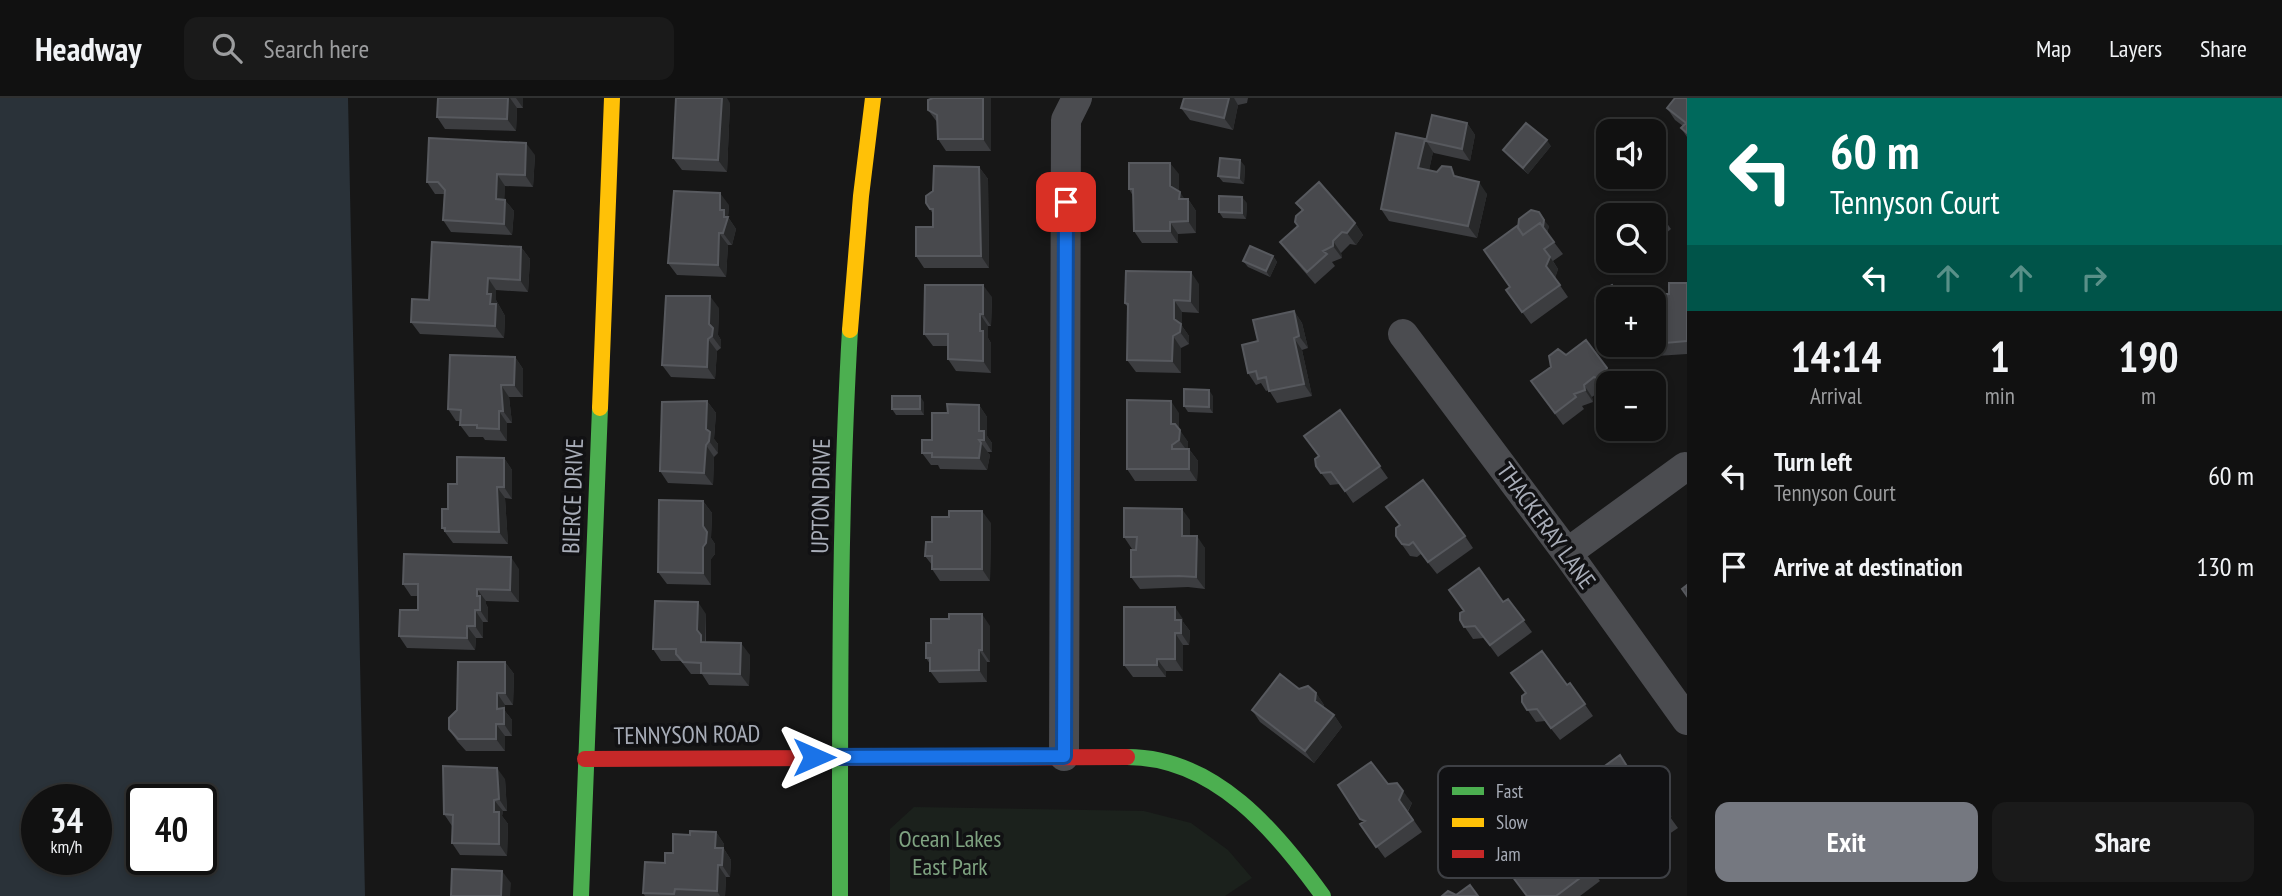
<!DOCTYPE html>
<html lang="en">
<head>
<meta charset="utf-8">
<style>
  :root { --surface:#111; --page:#1a1a1a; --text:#f1f3f6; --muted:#9c9d9f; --line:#303131; --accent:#757880 }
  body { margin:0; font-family:"PT Sans Narrow",sans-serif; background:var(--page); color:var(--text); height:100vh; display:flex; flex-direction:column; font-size:26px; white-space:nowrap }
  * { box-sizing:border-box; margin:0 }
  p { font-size:23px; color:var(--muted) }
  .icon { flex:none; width:38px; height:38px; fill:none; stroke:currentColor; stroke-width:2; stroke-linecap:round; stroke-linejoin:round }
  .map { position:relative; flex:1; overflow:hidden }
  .details { display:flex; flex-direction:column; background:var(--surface); width:595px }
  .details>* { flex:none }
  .banner { background:#00695c; color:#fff; overflow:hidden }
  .buttons { position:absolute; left:1596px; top:21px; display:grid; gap:14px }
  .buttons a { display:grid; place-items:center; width:70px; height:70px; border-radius:14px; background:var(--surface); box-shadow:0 4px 10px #0003,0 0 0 2px var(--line); font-size:35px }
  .speed { position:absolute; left:21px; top:686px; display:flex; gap:14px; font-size:35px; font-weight:700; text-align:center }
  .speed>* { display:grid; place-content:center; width:91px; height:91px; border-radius:50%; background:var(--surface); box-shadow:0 4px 10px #0003,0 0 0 2px var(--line); line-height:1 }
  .speed small { font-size:18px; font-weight:400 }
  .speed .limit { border:4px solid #111; border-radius:10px; background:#fff; color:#111 }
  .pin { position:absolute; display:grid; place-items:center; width:60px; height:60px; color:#fff; margin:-30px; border-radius:14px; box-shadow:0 4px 10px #0006 }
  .me { position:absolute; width:77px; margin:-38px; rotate:90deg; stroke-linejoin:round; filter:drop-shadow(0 0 5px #0008) }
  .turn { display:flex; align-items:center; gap:24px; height:147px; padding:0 28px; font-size:32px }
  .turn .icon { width:91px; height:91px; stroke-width:2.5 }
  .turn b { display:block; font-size:49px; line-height:60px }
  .lanes { display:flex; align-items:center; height:66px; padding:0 28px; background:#0003; justify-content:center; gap:35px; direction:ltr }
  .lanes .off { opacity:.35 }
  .eta { display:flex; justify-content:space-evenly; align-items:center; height:119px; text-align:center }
  .eta b { font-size:42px; font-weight:700; line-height:49px }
  .action { display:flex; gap:14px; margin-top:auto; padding:14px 28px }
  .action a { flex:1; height:80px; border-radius:14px; background:var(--accent); color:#fff; font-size:28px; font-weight:700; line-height:80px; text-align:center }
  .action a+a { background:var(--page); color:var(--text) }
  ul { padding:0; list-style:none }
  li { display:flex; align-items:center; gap:21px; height:91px; padding:0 28px }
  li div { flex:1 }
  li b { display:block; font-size:26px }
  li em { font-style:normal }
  header { display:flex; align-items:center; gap:42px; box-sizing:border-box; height:98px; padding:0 35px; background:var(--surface); border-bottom:2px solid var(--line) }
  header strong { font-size:33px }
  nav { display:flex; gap:38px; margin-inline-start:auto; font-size:24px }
  .search { width:490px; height:63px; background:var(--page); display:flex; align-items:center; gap:18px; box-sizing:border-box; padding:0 24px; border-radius:14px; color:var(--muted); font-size:26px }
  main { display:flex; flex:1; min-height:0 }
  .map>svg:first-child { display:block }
  .green { fill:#1b211c }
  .water { fill:#2a3239; fill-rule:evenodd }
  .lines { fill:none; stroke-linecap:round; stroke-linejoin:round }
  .street { stroke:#4b4c50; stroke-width:30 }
  .fast { stroke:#4caf50; stroke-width:16 }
  .slow { stroke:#ffc107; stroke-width:16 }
  .jam { stroke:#c62828; stroke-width:16 }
  .wall { fill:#3c3d40 }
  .shaded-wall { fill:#28292a }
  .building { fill:#48494d; stroke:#57595e; stroke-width:2 }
  .route-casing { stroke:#114b97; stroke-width:18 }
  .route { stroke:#1a73e8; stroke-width:12 }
  .labels { text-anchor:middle; stroke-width:7; stroke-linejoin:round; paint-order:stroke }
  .street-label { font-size:24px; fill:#a8adb8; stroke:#111113 }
  .park-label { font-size:24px; fill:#7fa381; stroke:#111113 }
  .key { fill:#111113; stroke:#3e4045; stroke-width:2 }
  .key-label { font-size:19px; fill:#a8adb8 }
</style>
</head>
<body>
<header>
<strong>Headway</strong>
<div class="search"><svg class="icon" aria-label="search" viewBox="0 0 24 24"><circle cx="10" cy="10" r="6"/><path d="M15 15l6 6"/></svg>Search here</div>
<nav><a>Map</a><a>Layers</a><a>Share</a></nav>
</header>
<main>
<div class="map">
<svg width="1687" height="798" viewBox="0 0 1687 798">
  <rect width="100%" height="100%" fill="#171717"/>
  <path class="green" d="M914,709L1144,713L1191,725L1228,752L1252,780L1225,798H890V731Z"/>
  <path class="water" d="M0,0H348L365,798H0ZM37,702H96V761H37ZM142,702H201V761H142Z"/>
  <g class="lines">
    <path class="street" d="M1403,236L1567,455L1687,622
      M1567,455L1685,369
      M1064,658L1066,22L1077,0"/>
    <path class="fast" d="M1127,659C1215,659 1276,733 1323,798
      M581,798L600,310
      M840,798C840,609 839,420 850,232"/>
    <path class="slow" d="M850,232L861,98L873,0
      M600,310L612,0"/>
    <path class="jam" d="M585,661L1127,659"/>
  </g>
  <path class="wall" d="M438,0H523V10H517L516,33L445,31L437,19Z
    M933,0H991V53H946L938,41L937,24L928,12Z
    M1184,0H1248L1247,5L1238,7L1233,32L1190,22L1181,10Z
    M1687,0V39L1681,30L1683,28L1675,22L1667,10Z
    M730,5L727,74L682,72L673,60Z
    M1467,25L1475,37L1470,63L1434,55L1433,54L1429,72L1458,78L1487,96L1477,140L1389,123L1381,111L1426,43Z
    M1551,48L1528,76L1508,58L1503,52Z
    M535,57L533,89L505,88L504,101L514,113L512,137L451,134L443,122L444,96H435L427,84Z
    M1245,68L1244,86L1223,84L1218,78Z
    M979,69L988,81L989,170H924L916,158L933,129V116L926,105Z
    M1179,76V94L1184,101H1188L1196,113V135L1178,136V145H1142L1134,133L1133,98L1129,91Z
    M1247,105L1246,121L1223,120L1219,114Z
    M1296,105L1355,125L1363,137L1356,147L1350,146L1341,155L1342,160L1332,164L1335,168L1315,186L1289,156L1280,144L1298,128L1295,124L1302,112Z
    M729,107L728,119L736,131L732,147H728L726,179L677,177L668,165Z
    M1654,117L1666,124L1671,131L1654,145Z
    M1549,128L1547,135L1563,156L1553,163L1558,171L1555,180L1568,199L1531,226L1506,192L1510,189L1518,130Z
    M521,149L530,161L528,194L496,192V202L505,218L504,240L420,236L411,224L429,202Z
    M1273,158L1277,164L1270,179L1248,169L1243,163Z
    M1687,185V256L1641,259L1633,247H1654V203H1659Z
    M1199,186V215L1182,214V228L1189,238V246L1181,250V275L1136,274L1127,262L1128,210L1125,205Z
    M992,199L991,228H988V240L991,245V275L956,273L948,261V248H933L924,236Z
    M719,210L718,237L721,242V250L717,253L715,281L671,279L662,267Z
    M1294,213L1302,225L1308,250L1302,252L1312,298L1277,305L1269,292L1266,293L1261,285L1256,287L1248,275Z
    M1566,257L1607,270L1616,282L1614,285H1608V292L1603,291L1592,299L1593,304L1582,308L1584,311L1563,327L1531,283Z
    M515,259L523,271V299H509L512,325H507V343L485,342L483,339H469L460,327L461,323H456L448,311Z
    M1213,298V315L1188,314L1184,308Z
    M707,303L716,315L714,341L718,346V355L714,359L713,387L668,385L660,373Z
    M924,304V317H896L892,311Z
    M979,307L987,319V338L992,345V354H987L990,357L987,372L940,371L938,367H931L922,355L932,342L948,315Z
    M1340,312L1388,380L1353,405L1340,386L1330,387L1316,368L1319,358Z
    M1179,315V332L1188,344V351H1189L1198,363L1197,383H1135L1127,371Z
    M504,360L512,372V401L505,400L508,446L453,445L442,430L457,386Z
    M703,403L712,415L711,440L715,446V456L711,461V487L667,486L658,474Z
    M1386,409L1465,438L1473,450L1437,476L1421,456L1417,459L1410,458L1396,438L1400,428Z
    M1190,422V438L1205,450V491L1188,489L1140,491L1131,479L1136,451H1132L1124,439Z
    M991,425L990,483H940L932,471V467L925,458L932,444Z
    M519,471V504L486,503V506L488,510V524H483V540H476L475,552L407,550L399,538L418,512V498H411L403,486Z
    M1508,501L1532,534L1498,559L1484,540L1473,541L1460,522L1503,504Z
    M706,516V544L750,557L749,588L709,587L702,576H691L681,563H661L653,551Z
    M949,521L990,528V564H987V584L939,585L930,573V566L926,560L931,545Z
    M1183,521V524L1190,533L1189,547H1183V573H1166V579H1133L1124,567Z
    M505,564L514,576L513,607H505V613L512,622V638H505V653H466L457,643L449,631Z
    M1570,585L1593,618L1560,642L1545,623L1536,624L1522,604Z
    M1299,591L1316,595L1324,607V610L1334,617L1342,629L1314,665L1260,624L1252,612Z
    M1628,669L1643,694L1649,690L1678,730L1647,751L1644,746L1629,756L1589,701L1602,691Z
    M505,681L507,713H503L502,718L508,726L507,758L460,757L452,745V728L444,716Z
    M1388,686L1412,705L1408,714L1422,734L1385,760L1360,726L1363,724L1338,687Z
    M716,734L724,746V751L731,762L730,779H726L725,798H645L643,795L665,765L673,755L690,737Z
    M1566,737L1600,783L1580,798H1526L1531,764Z"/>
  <path class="shaded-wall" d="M508,0H510L517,10L516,33L507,21Z
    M516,0H523V10Z
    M722,0H727L730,5L727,74L718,62Z
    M983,0H991V53L983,41Z
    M1229,0H1234L1238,7L1233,32L1224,20Z
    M1467,25L1475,37L1470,63L1462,51Z
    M1425,41L1433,54L1427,82L1418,70Z
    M1547,42L1551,48L1528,76L1523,70Z
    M526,45L535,57L533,89L525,77Z
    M1240,62L1245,68L1244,86L1239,80Z
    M1170,65L1179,76V100L1170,88Z
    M979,69L988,81L989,170L981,158Z
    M497,76L505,88L504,113L496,101Z
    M1479,84L1487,96L1477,140L1468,128Z
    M1180,94L1188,106V101L1196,113V135L1188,123L1179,101Z
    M720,95L729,107L728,119L736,131L732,147L723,135L720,112Z
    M1242,99L1247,105L1246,121L1242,115Z
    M505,102L514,113L512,137L504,126Z
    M1544,122L1549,128L1547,135L1543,129Z
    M1170,124L1178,136V145L1170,133Z
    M1355,125L1363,137L1356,147L1347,135Z
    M719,135L728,147L726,179L718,167Z
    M1333,143L1341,155L1342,160L1333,148Z
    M521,149L530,161L528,194L520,182Z
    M1273,158L1277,164L1270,179L1266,173Z
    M1550,159L1558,171L1555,180L1546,168Z
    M1191,174L1199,186V215L1190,203Z
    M488,180L496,192V202L505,218L504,240L495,228L487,196Z
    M983,187L992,199L991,228L983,216Z
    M710,198L719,210L718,237L721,242V250L712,238L709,226Z
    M1174,202L1182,214V228L1189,238V246L1180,234L1174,221Z
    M1294,213L1302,225L1308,250L1299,238Z
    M980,216L988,228V240L991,245V275L983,263L980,233Z
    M1173,238L1181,250V275L1172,263Z
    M1294,240L1302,252L1312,298L1304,286Z
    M708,241L717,253L715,281L707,269Z
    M515,259L523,271V299L514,287Z
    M1607,270L1616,282L1614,285H1610L1604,277Z
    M501,287L509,299L512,325L503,313Z
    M1584,287L1592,299L1593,304L1585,292Z
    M1209,292L1213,298V315L1209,309Z
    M920,298L924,304V317L920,311Z
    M707,303L716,315L714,341L718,346V355L709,343L706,331Z
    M1171,303L1179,315V335L1180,332L1188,344V354L1179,342L1171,326Z
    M979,307L987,319V338L992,345V354L979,333Z
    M499,313L507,325V343L499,331Z
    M981,345L990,357L987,372L979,360Z
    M706,347L714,359L713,387L704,375Z
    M1189,351L1198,363L1197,383L1189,371Z
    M504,360L512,372V401L504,389Z
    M497,389L505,400L508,446L499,434Z
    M703,403L712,415L711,440L715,446V456L711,461V487L703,475Z
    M1182,411L1190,422V450L1182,438Z
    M982,413L991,425L990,483L982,471Z
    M1197,438L1205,450V491L1196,479Z
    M511,459L519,471V504L510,492Z
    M477,491L486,503V506L488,510V524L480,512L477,498Z
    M698,504L706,516L705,543L710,549L701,544L697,532Z
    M1175,509L1183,521V524L1190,533L1189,547L1181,535L1175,522Z
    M475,512L483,524V540L475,528Z
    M982,516L990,528V564L982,552Z
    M467,528L476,540L475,552L467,540Z
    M1175,535L1183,547V573L1175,561Z
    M741,545L750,557L749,588L740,576Z
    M979,552L987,564V584L979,572Z
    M1157,561L1166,573V579L1157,567Z
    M505,564L514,576L513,607L505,595Z
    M497,595L505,607V613L512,622V638L504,626L497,611Z
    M1316,595L1324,607V615L1315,603Z
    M1334,617L1342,629L1314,665L1305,653Z
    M496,626L505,638V653L496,641Z
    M497,670L505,681L507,713L499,701Z
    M1403,693L1412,705L1407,714L1399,702Z
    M494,702L503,713L502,718L508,726L507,758L499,746L494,714Z
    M716,734L724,746V751L731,762L730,779L722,767L715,750Z
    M718,767L726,779L725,798H720L717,793Z
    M502,773L511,785L510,798H501Z"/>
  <path class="building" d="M438,0H508L507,21L437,19Z
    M676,0H722L718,62L673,60Z
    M933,0H983V41H938L937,17L928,12V2Z
    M1184,0H1229L1224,20L1181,10Z
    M1675,0H1687V35L1681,30L1686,25L1667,10Z
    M1432,17L1467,25L1462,51L1426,43Z
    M1526,25L1547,42L1523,70L1503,52Z
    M1396,35L1425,41L1418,70L1437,74L1442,68L1451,69L1454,78L1479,84L1468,128L1381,111Z
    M429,40L526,45L525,77L497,76L496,101L505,102L504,126L443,122L445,92L438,84H427Z
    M1220,60L1240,62L1239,80L1218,78Z
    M1129,65H1170V88L1180,94L1179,101H1188V123L1170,124V133H1134L1133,91H1129Z
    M934,68L979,69L981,158H916V129H933V111H930L926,105V98L933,93Z
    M1319,84L1355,125L1347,135L1342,134L1333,143V148L1323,153L1327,156L1307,174L1280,144L1298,128L1295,124L1296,118L1303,112L1296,105Z
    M674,93L720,95V112H724V119H728L723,135H719L718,167L668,165Z
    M1219,98L1242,99V115L1219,114Z
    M1651,106L1666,124L1654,135V117H1638Z
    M1531,112L1539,114L1544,122L1543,129L1540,125L1523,137L1518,130L1519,121Z
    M1540,125L1554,144L1544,151L1550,159L1546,168L1560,187L1522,214L1506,192L1510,189L1484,152L1517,128L1523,137Z
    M432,144L521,149L520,182L488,180L487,196H491L490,206H496L495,228L411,224L412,201L429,202Z
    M1250,148L1273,158L1266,173L1243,163Z
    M1126,173L1191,174L1190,203L1174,202V221L1181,226L1180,234L1173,238L1172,263L1127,262L1128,206L1125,205Z
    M1669,185H1687V243L1654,246V203H1659L1662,196H1669Z
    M925,187H983V216H980V233H983V263L948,261V236H924Z
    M1612,187L1620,201L1608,202L1603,192Z
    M666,198H710L709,226L713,230L712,238L708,241L707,269L662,267Z
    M1294,213L1299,238L1294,240L1304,286L1269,293L1266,279L1258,281L1256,273L1248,275L1242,247L1258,243L1253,222Z
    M1586,242L1607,270L1604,277L1599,281L1594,279L1584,287L1585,292L1574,296L1576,299L1555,315L1531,283L1551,269L1549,258L1558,251L1566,257Z
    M450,257L515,259L514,287H501L503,313H499V331L477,330V327H460L461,312L448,311Z
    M1184,291L1209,292V309L1184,308Z
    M892,298H920V311H892Z
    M1127,302L1171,303V326H1175L1180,332L1179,342L1172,347V351H1189V371H1127Z
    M707,303L706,331L710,334L709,343L706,347L704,375L660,373L662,304Z
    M947,306L979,307V333H984V342H979L981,345L979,360L932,359V355H922V342H932V315H948Z
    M1340,312L1380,368L1345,393L1331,374L1321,375L1316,368L1315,361L1319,358L1304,338Z
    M457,359L504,360V389H497L499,434L445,433V430H442V411H448V386H457Z
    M1423,382L1465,438L1428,464L1413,444L1409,447L1402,446L1396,438V430L1400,427L1386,409Z
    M659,402L703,403V428L707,434L706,445L703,449V475L658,474Z
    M1124,410L1182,411V438H1197L1196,479L1179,478L1131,479V452H1136L1137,439H1124Z
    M949,413H982V471H932V458H925L926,444H932V419H949Z
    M404,456L511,459L510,492L477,491V498H480V512H475V528H467V540L399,538L400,512H418V486H403Z
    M1479,470L1503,504L1508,501L1524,522L1490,547L1475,528L1464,529L1460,522V515L1464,513L1449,492Z
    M1687,487V498L1682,491Z
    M655,503L698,504L697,532L701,537V544L741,545L740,576L701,575V565L683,564L676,556V551H653Z
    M1124,509H1175V522H1181V535H1175V561H1157V567H1124Z
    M949,516H982V552H979V572L930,573V560H926V545H931V521H949Z
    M1542,553L1567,587L1570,585L1585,606L1551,630L1537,611L1527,612L1522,604V598L1526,595L1511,575Z
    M458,564H505V595H497V611L504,610V626H496V641H458L449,631V620L457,612Z
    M1280,576L1299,591L1308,588L1316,595L1315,603L1334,617L1305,653L1252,612Z
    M1620,657L1643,694L1649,690L1670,718L1639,739L1635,734L1620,744L1589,701L1602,691L1600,683L1608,677L1602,670Z
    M1371,664L1388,686L1397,685L1403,693L1399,702L1413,722L1376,749L1360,726L1365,723L1360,721L1338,687Z
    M443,668L497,670L499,701L494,702V714H499V746L452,745L453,717L444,716Z
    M690,733L716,734L715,750H723L722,767H718L717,793L675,791L674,796L643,795L645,764L665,765V755H673V736L690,737Z
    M1566,737L1592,771L1556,798H1527L1512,778L1532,764L1528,759L1530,754L1539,747L1547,751Z
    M452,771L502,773L501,798H451Z
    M1470,787L1478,798H1442L1448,793L1456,797Z"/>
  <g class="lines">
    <g class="route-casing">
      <path id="route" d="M814,659L1064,658L1066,104"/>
    </g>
    <use href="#route" class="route"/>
  </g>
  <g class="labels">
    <g class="street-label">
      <text transform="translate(573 398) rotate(-88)" y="8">BIERCE DRIVE</text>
      <text transform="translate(821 398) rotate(-89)" y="8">UPTON DRIVE</text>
      <text transform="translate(1546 428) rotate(54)" y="8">THACKERAY LANE</text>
      <text transform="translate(687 637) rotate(-1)" y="8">TENNYSON ROAD</text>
    </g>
    <g class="park-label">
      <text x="950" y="749">Ocean Lakes<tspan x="950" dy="28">East Park</tspan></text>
    </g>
  </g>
  <rect x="1438" y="668" width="232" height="112" rx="10" class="key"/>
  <rect x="1452" y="689" width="32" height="8" fill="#4caf50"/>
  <rect x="1452" y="720" width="32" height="9" fill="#ffc107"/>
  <rect x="1452" y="752" width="32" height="8" fill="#c62828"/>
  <g class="key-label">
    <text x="1496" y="700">Fast</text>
    <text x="1496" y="731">Slow</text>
    <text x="1496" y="763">Jam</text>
  </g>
</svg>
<div class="buttons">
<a><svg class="icon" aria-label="sound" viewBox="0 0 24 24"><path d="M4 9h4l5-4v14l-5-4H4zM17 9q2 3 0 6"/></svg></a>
<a><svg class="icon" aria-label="search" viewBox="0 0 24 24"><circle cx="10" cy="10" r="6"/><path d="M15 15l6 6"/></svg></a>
<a>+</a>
<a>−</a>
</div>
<div class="speed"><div>34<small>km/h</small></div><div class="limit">40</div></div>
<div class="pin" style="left:1066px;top:104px;background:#d93025"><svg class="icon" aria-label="arrive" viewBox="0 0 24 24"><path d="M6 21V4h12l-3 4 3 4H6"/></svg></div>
<svg class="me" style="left:814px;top:659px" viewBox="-20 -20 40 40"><path d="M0-17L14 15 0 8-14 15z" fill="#1a73e8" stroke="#fff" stroke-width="4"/></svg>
</div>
<section class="details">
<div class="banner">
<div class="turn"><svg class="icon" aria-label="left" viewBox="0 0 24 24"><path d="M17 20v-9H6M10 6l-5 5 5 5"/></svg><div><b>60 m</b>Tennyson Court</div></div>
<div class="lanes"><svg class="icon" aria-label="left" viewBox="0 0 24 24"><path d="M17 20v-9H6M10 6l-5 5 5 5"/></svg><svg class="icon off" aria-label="ahead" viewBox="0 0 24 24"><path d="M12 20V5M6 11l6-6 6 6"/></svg><svg class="icon off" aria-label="ahead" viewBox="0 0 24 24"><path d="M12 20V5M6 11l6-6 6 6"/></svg><svg class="icon off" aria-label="right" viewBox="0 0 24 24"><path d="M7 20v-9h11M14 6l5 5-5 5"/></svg></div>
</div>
<div class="eta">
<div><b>14:14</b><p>Arrival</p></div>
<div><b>1</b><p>min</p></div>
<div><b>190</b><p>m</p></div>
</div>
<ul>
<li><svg class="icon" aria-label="left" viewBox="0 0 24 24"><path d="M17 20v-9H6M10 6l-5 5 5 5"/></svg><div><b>Turn left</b><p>Tennyson Court</p></div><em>60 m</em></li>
<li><svg class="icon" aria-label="arrive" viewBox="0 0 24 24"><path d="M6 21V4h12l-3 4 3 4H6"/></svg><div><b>Arrive at destination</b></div><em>130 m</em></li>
</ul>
<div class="action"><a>Exit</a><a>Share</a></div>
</section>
</main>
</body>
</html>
